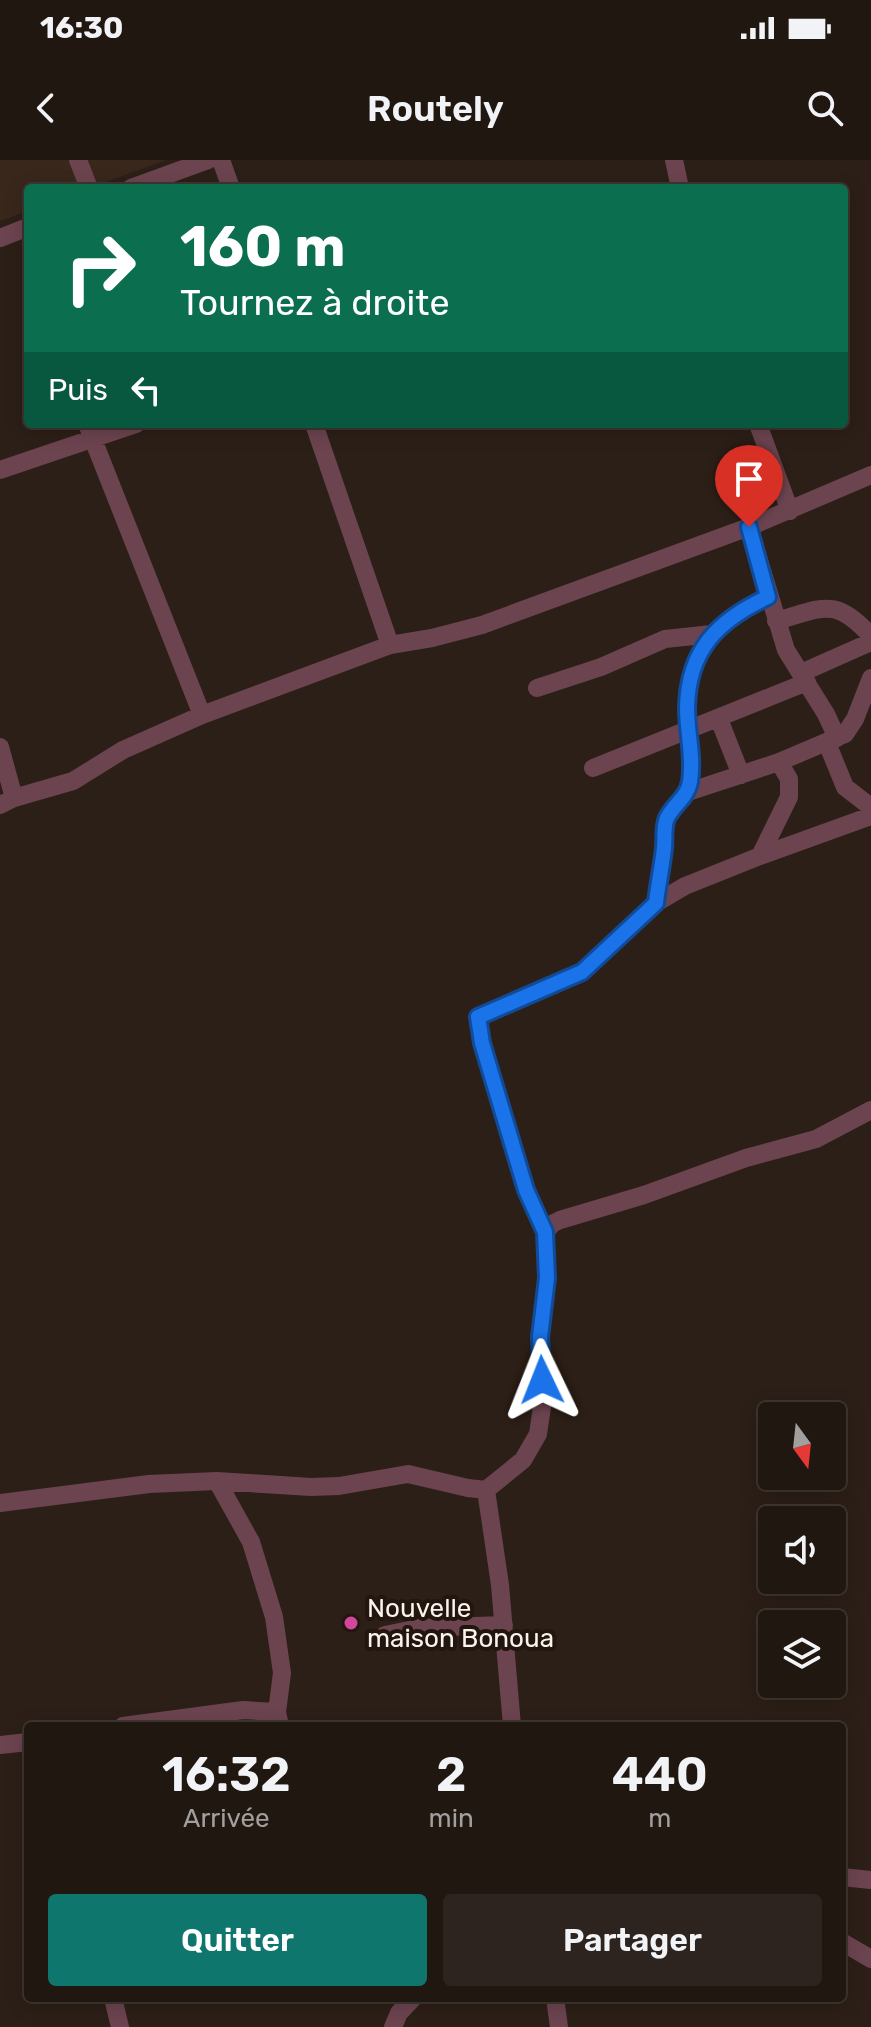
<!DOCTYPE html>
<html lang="fr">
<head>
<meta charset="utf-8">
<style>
  :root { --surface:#211711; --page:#2d241f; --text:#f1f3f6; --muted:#a29f9f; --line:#3e3631; --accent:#0f766e }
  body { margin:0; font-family:Rubik,sans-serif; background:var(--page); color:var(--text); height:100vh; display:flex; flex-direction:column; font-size:30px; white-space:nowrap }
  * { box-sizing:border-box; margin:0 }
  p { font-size:26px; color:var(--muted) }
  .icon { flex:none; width:44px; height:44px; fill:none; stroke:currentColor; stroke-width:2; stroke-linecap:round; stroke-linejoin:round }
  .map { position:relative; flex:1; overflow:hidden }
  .side { position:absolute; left:24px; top:1562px; width:822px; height:280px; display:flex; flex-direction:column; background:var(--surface); border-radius:8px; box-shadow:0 4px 20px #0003,0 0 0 2px var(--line) }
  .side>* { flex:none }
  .banner { position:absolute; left:24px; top:24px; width:824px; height:244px; border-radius:8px; box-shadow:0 4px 20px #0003,0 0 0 2px var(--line); background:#0b6e4f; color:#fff; overflow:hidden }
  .needle { width:52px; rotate:165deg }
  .controls { position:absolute; left:758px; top:1242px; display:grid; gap:16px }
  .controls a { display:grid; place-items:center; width:88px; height:88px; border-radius:8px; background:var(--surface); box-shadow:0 4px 20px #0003,0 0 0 2px var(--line); font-size:40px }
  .pin { position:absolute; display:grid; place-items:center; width:68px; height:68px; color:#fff; margin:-82px -34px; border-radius:50% 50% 50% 0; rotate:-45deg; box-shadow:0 0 8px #0007 }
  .pin .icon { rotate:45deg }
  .me { position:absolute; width:88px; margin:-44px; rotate:358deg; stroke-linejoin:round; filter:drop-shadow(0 0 6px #0008) }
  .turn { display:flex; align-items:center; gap:28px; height:168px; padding:0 24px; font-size:36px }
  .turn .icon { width:104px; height:104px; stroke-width:2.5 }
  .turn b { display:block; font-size:56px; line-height:68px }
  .then { display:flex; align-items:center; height:76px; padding:0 24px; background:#0003; gap:16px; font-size:30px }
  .eta { display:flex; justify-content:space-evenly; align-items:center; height:136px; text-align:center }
  .eta b { font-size:48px; font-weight:600; line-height:56px }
  .button { display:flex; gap:16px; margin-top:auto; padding:16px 24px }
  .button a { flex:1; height:92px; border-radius:8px; background:var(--accent); color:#fff; font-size:32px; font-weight:600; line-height:92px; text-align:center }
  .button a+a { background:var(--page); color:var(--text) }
  .status { display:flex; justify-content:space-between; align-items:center; height:56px; padding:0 40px; background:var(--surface); direction:ltr }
  .status svg { height:22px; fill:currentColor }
  header { display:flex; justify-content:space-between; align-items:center; height:104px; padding:0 24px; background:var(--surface); font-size:36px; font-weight:600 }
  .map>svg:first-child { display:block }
  .built { fill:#39271b }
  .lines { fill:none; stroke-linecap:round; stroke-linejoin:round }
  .minor { stroke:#6c4450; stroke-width:18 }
  .route-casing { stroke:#114b97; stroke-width:20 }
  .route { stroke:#1a73e8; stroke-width:14 }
  .hotel-dot { fill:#d1479c; stroke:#22160e; stroke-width:3 }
  .labels { text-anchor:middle; stroke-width:8; stroke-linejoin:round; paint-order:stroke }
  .poi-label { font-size:26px; fill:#fbf3ed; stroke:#22160e; text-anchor:start }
</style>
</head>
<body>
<div class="status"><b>16:30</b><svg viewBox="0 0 49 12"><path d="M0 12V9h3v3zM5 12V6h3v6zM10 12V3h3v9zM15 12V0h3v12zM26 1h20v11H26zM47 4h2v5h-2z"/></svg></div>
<header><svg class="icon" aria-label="back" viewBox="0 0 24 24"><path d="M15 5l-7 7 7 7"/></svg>Routely<svg class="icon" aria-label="search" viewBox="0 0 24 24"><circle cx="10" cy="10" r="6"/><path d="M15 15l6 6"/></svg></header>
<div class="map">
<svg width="871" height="1867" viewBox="0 0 871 1867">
  <rect width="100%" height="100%" fill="#2c1f17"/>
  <path class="built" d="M0,0H166L90,28H28V51L0,61Z"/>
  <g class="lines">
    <path class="minor" d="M78,0L89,28
      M221,0L231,28
      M674,0L680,28
      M131,28L208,0
      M0,78L28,67
      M87,264L202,555
      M314,264L390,485
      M758,264L790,351
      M0,310L136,264
      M749,367L786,490L826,554L837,578
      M776,461C824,448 834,436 871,476
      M801,513L871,482
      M537,528L601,507L665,479L712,474
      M719,559L741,615
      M827,583L845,627L871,647
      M0,587L14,638
      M593,608L807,522
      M688,632L779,602L845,574L855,559L871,518
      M0,645L14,638L73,621L123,590L202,555L390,485L432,478L482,465L749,367L871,315
      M760,696L871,656
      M656,743C658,725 662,707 664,688C665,679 663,666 667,658C674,644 687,638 690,622C694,597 687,573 687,548C688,490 718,461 768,437
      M545,1072L552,1064L560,1060L644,1035L746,998L816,979L871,950
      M217,1321L251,1382L274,1457L282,1513L277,1552L280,1566
      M486,1330L523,1300L538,1274L542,1247L540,1177L547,1118L545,1072L526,1030L482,883L478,857L582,812L656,743L685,726L760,696L789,637V619L779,602
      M0,1343L149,1324L217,1321L311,1327L339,1326L408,1314L468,1328L486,1330L500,1425L512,1566
      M385,1475L419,1468L504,1465
      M123,1566L243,1550L277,1552
      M0,1585L28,1582
      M842,1717L871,1720
      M842,1782L871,1799
      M113,1838L120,1867
      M555,1838L559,1867
      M393,1867L399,1853L413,1838"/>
  </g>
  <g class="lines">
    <g class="route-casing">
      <path id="route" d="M542,1220L540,1177L547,1118L545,1072L526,1030L482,883L478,857L582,812L656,743C658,725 662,707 664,688C665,679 663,667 667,658C674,644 687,638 690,622C694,596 687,574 687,548C688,490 718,460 768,437L749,367"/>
    </g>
    <use href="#route" class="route"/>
  </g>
  <circle class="hotel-dot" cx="351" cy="1463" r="8"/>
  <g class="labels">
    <g class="poi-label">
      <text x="367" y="1457">Nouvelle<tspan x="367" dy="30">maison Bonoua</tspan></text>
    </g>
  </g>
</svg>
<div class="controls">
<a><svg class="needle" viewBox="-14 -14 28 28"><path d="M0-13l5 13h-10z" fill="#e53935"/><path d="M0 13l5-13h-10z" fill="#a29f9f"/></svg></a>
<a><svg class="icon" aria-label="sound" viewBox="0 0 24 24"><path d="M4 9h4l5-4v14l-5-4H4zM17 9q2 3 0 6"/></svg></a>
<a><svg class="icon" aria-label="layers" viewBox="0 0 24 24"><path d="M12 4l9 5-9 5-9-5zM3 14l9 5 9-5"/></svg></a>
</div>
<div class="pin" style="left:749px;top:367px;background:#d93025"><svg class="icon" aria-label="arrive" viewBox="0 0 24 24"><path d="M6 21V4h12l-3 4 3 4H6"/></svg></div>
<svg class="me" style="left:542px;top:1220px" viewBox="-20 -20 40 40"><path d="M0-17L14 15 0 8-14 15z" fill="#1a73e8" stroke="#fff" stroke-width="4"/></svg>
<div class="banner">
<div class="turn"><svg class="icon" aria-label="right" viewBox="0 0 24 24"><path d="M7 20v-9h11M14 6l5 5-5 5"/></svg><div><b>160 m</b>Tournez à droite</div></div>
<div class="then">Puis<svg class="icon" aria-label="left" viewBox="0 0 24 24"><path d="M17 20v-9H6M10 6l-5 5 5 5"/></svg></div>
</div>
<section class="side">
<div class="eta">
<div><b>16:32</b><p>Arrivée</p></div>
<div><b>2</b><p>min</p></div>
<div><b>440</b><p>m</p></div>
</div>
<div class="button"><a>Quitter</a><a>Partager</a></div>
</section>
</div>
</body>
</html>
